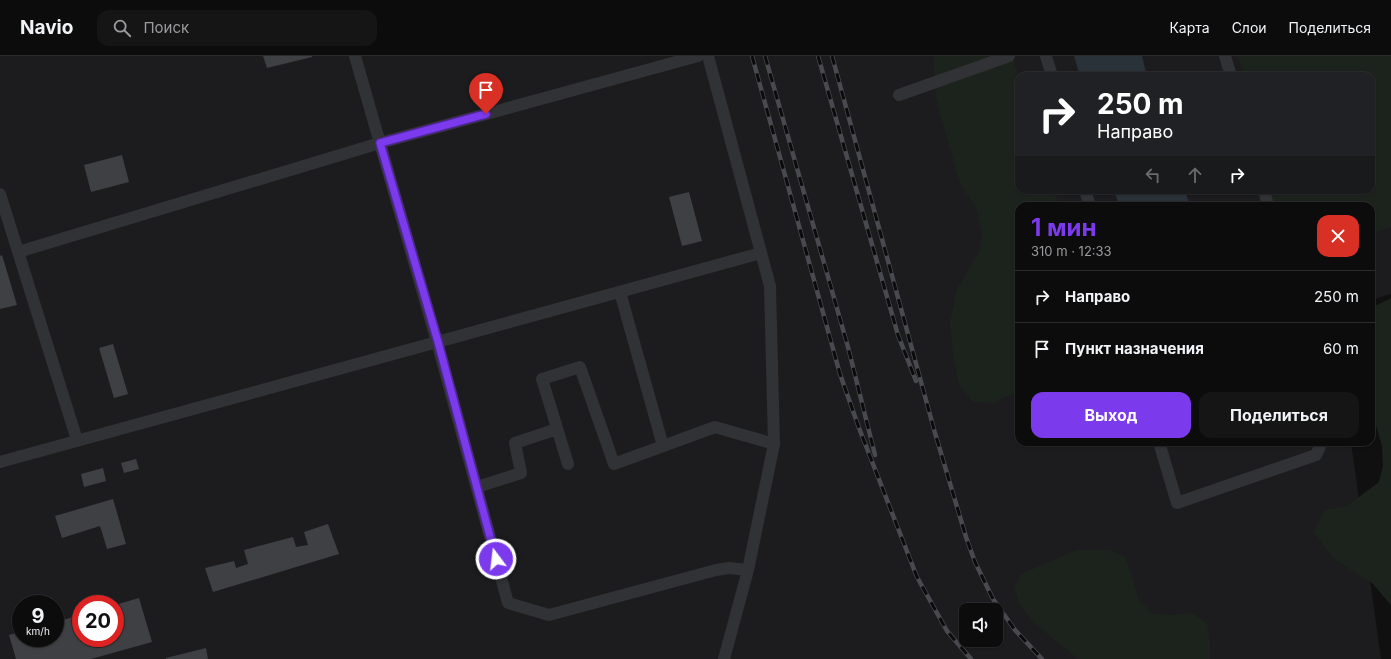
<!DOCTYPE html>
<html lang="ru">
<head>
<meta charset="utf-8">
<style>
  :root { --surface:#0c0c0d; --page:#151516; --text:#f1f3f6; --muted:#9a9b9d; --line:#2c2c2e; --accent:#7c3aed }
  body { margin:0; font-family:Inter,sans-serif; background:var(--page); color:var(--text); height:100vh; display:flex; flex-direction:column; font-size:15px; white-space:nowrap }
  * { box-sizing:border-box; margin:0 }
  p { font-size:13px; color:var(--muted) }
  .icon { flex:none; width:22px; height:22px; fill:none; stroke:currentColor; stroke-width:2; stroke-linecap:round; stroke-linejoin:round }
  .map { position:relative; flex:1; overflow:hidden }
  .drawer { position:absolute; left:1015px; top:146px; width:360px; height:244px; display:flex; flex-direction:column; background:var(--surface); border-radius:12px; box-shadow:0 1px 3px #0004,0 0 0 1px var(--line) }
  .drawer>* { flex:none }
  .hud { position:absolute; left:1015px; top:16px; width:360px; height:122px; border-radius:12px; box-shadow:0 1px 3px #0004,0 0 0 1px var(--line); background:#202124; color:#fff; overflow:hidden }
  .fabs { position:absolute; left:959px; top:547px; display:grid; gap:8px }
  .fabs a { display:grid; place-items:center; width:44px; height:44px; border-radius:8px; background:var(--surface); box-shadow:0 1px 3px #0004,0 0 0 1px var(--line); font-size:20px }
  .speed { position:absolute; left:12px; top:539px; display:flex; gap:8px; font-size:20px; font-weight:700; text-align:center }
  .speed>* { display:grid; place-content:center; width:52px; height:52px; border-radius:50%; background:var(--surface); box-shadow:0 1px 3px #0004,0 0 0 1px var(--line); line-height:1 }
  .speed small { font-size:10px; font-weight:400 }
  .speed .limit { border:6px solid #d22; background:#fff; color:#111 }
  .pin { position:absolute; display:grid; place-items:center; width:34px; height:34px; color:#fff; margin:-41px -17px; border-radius:50% 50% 50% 0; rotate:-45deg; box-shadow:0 0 4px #0007 }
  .pin .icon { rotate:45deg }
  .me { position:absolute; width:44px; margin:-22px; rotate:345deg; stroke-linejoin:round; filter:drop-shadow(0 0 3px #0008) }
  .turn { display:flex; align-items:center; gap:14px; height:84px; padding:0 16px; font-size:18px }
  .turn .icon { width:52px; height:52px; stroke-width:2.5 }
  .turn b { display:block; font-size:28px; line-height:34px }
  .lanes { display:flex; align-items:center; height:38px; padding:0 16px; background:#0003; justify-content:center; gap:20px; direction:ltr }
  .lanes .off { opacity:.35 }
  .round { display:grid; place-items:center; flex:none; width:42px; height:42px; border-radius:12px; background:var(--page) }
  .summary { display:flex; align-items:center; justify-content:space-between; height:68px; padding:0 16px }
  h1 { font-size:24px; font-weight:700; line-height:30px; color:var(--accent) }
  .button { display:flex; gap:8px; margin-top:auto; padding:8px 16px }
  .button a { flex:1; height:46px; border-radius:12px; background:var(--accent); color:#fff; font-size:16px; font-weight:700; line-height:46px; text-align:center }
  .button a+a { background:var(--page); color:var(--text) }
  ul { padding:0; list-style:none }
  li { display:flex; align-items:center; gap:12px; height:52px; padding:0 16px; border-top:1px solid var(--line) }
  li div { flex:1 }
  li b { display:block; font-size:15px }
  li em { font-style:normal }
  header { display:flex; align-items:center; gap:24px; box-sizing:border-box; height:56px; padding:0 20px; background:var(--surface); border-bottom:1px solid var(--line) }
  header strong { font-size:19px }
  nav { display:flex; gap:22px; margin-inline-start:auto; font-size:14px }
  .search { width:280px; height:36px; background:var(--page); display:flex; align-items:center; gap:10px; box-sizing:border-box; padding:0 14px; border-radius:12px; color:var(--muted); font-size:15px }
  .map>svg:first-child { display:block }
  .built { fill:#1c1c1e; fill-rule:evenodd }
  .green { fill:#1c231d }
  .water { fill:#2a3239 }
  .building { fill:#3f4044 }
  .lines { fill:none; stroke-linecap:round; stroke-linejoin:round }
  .minor { stroke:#313236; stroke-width:12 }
  .rail-casing { stroke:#484a4f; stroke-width:4.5 }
  .rail { stroke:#0b0b0c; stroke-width:3; stroke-dasharray:9; stroke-linecap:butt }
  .route-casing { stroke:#51269a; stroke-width:10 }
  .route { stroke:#7c3aed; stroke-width:7 }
</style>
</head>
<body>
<header>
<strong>Navio</strong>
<div class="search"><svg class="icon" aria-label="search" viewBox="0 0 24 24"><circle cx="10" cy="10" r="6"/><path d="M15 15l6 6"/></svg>Поиск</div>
<nav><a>Карта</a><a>Слои</a><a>Поделиться</a></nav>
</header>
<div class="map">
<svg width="1391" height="603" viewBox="0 0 1391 603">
  <rect width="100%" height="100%" fill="#101011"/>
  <path class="built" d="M0,0H1391V238L1371,244V150H1019V386H1351L1381,603H0ZM1019,20H1371V134H1019ZM21,548H55V582H21ZM81,548H115V582H81ZM966,554H996V584H966Z"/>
  <path class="green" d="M933,0H1012L1019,22V134H1054L1059,150H1019V335L993,347L973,346L959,329L953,300L950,265L957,233L980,195L982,176L976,152L960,127L936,43Z
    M1238,0H1391V171L1371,177V150H1273L1267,134H1371V20H1244Z
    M1391,242V549L1372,527L1336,504L1314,477L1324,454L1347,450L1379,426L1383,410L1382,390L1371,352V252Z
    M1077,494H1110L1126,502L1139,544L1153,558L1174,559L1192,557L1207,567L1210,587V603H1078L1034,567L1018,546L1015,532L1021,518Z"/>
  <path class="water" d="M1074,0H1142L1147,20H1080Z
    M1114,134H1185L1190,150H1119Z"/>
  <path class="building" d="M263,0H312V1L267,12Z
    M122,99L129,126L91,136L84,109Z
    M689,136L702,185L682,190L669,141Z
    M2,199L17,249L0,253V200Z
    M113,288L128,338L114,342L99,292Z
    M136,403L139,413L124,417L121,407Z
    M103,412L106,425L84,431L81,418Z
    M113,443L126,488L107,493L100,470L62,482L55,460Z
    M328,468L339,498L213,536L205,512L234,505L236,512L248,508L244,494L293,481L296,491L308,489L304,476Z
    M139,542L152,586L91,603H16L9,579L21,576V582H55V566L81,559V582H115V549Z
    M206,592L208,603H166V602Z"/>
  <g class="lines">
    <path class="minor" d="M355,0L437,286L508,547L549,559L716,514L729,512L748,514
      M708,0L770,230L774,388L748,514L724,603
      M1046,0L1052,20
      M1225,0L1231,20
      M899,39L1009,0
      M1085,134L1090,150
      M1264,134L1268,150
      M0,138L77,384
      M18,196L380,87L698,0
      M620,236L663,390
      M1159,386L1177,447L1316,399L1322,386
      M0,406L761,197
      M568,408L542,323L580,311L614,408L715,371L774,388
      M477,431L521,417L515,387L557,373"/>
    <g class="rail-casing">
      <path id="rail" d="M752,0L840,318L859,372L917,521L947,575L971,603
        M765,0L848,291L875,399
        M818,0L898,279L916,325
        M832,0L935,377L966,481L975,506L993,543L1015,574L1042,603"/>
    </g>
    <use href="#rail" class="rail"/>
  </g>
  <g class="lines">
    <g class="route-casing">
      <path id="route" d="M486,58L380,87L438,286L496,503"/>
    </g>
    <use href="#route" class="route"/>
  </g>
</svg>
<div class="fabs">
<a><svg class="icon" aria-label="sound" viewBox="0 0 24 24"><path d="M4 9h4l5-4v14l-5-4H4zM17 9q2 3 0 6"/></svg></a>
</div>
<div class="speed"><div>9<small>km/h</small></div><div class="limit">20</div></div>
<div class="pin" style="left:486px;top:58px;background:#d93025"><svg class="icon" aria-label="arrive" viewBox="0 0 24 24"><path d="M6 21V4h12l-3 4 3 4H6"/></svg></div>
<svg class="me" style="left:496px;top:503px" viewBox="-20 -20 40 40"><circle r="17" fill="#7c3aed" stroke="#fff" stroke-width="3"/><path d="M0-11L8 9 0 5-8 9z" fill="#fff"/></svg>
<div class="hud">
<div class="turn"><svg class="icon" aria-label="right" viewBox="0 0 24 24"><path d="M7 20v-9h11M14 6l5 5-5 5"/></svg><div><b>250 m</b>Направо</div></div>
<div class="lanes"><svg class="icon off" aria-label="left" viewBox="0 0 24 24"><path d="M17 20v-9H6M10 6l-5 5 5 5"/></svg><svg class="icon off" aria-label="ahead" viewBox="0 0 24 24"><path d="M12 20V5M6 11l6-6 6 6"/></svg><svg class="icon" aria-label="right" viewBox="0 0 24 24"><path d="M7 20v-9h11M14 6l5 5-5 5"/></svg></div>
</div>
<section class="drawer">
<div class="summary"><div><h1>1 мин</h1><p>310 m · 12:33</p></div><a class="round" style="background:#d93025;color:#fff"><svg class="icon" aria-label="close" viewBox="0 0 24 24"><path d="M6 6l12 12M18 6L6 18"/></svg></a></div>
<ul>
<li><svg class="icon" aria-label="right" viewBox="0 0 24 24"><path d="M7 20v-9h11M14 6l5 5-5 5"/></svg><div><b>Направо</b></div><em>250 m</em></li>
<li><svg class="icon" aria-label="arrive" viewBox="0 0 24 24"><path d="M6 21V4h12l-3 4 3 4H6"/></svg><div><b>Пункт назначения</b></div><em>60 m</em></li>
</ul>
<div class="button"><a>Выход</a><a>Поделиться</a></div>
</section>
</div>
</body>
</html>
